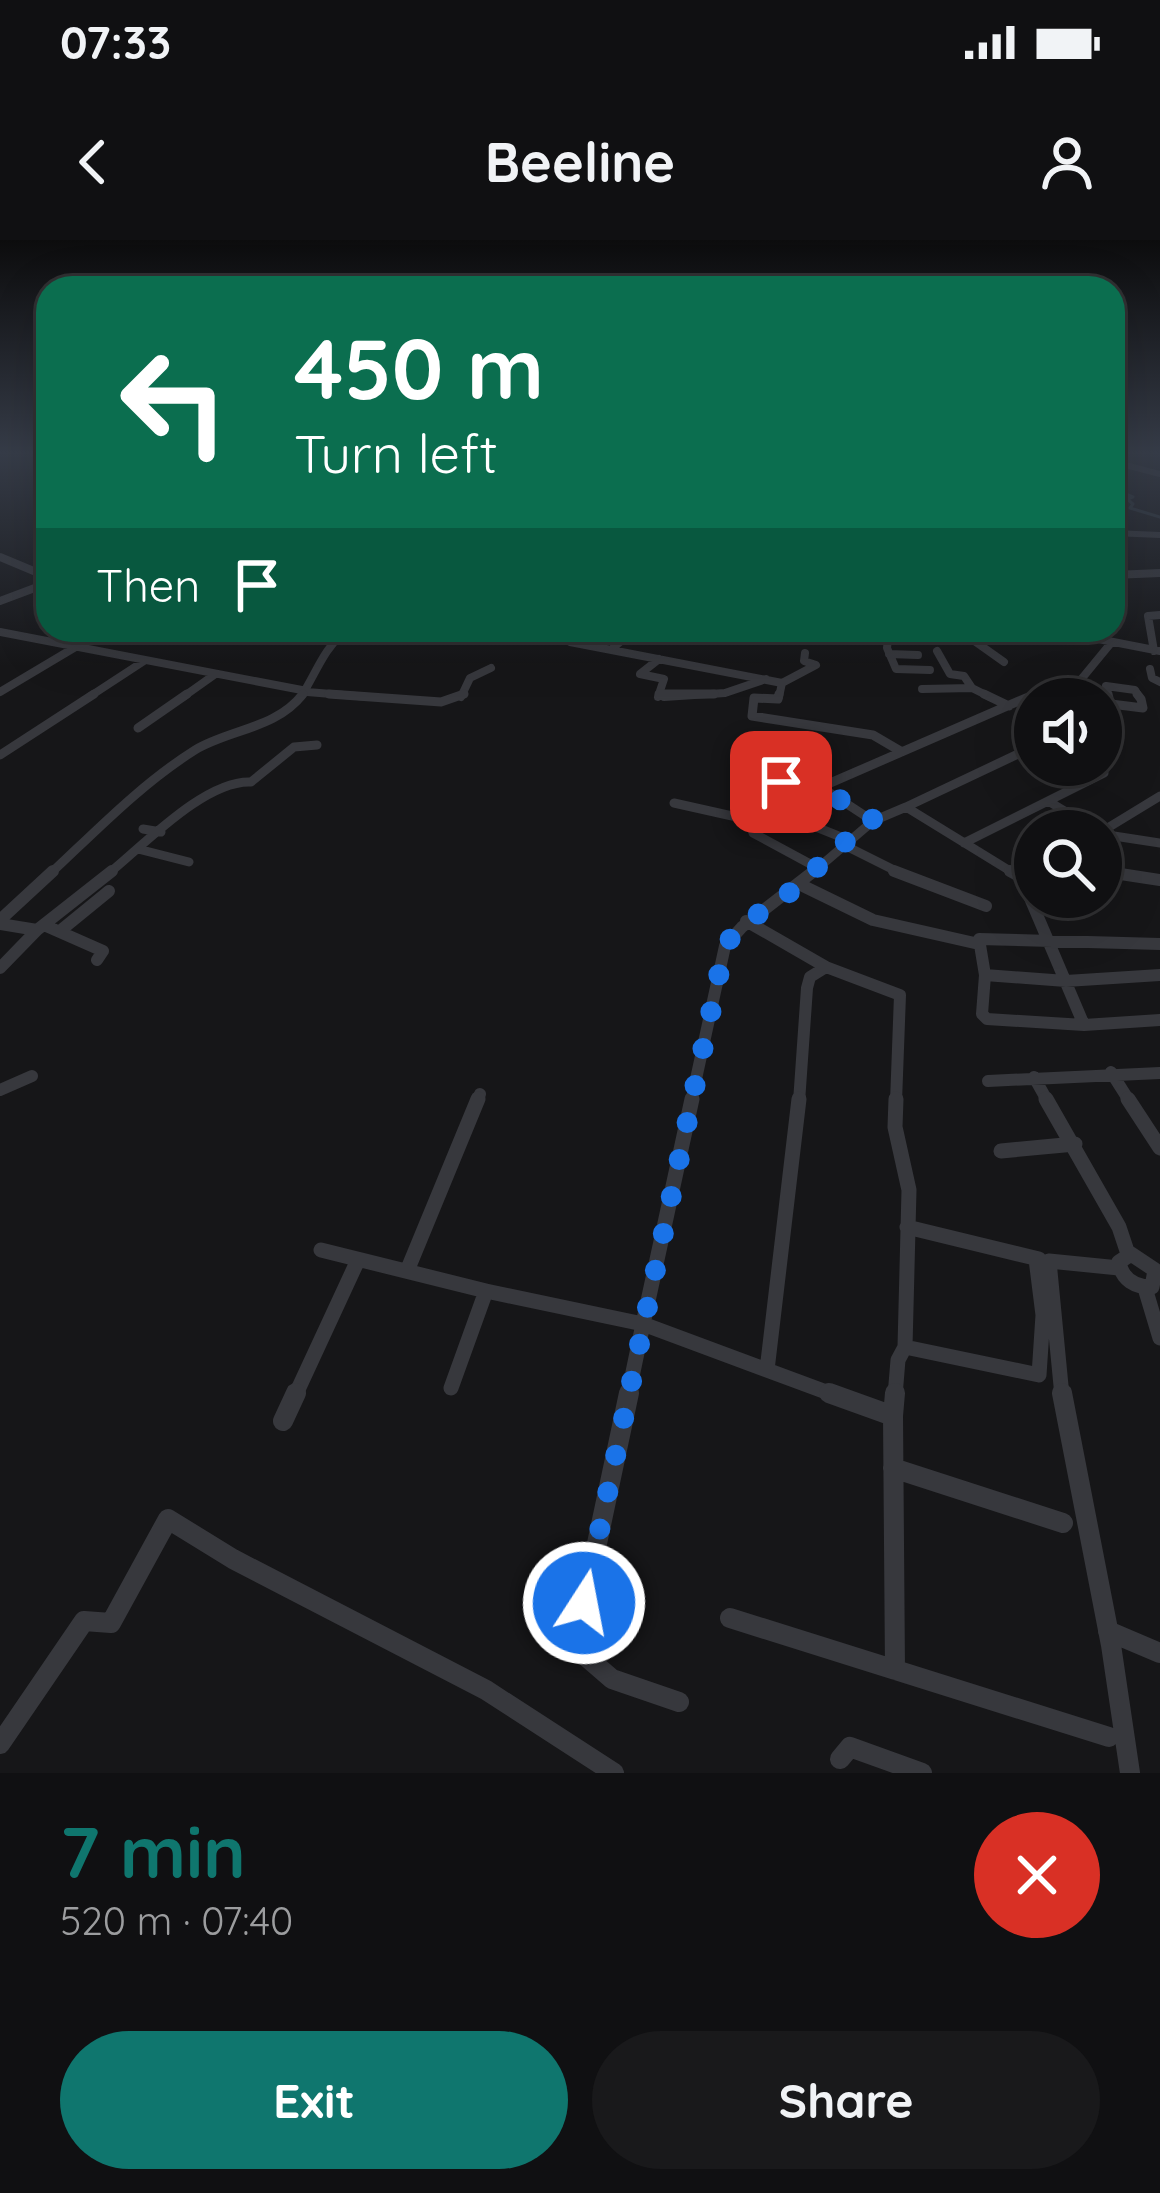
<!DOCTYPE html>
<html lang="en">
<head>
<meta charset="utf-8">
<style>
  :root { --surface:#101012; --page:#19191b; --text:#f1f3f6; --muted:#9c9d9f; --line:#303032; --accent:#0f766e }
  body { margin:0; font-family:Quicksand,sans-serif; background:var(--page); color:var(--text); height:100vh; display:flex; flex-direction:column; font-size:45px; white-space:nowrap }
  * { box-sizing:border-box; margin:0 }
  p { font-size:39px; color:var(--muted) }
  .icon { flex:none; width:66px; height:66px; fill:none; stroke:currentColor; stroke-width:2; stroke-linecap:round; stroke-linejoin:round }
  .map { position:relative; height:1533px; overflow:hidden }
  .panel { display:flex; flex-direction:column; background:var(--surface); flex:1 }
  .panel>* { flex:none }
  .hud { position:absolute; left:36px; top:36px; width:1089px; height:366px; border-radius:36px; box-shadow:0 12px 48px #0002,0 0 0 3px var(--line); background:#0b6e4f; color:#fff; overflow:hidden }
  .tools { position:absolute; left:1014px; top:438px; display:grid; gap:24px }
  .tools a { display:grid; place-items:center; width:108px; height:108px; border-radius:50%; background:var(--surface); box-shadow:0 12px 48px #0002,0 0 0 3px var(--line); font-size:60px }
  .pin { position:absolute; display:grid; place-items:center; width:102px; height:102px; color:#fff; margin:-51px; border-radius:24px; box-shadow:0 6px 18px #0006 }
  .me { position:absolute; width:132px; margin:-66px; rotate:11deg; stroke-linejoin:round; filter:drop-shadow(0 0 9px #0008) }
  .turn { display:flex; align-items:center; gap:42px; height:252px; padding:0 60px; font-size:54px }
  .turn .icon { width:156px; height:156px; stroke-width:2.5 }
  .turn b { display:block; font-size:84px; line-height:102px }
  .then { display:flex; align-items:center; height:114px; padding:0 60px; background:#0003; gap:24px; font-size:45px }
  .round { display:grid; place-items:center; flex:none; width:126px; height:126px; border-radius:63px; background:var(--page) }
  .head { display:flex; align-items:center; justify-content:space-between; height:204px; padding:0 60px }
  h1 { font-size:72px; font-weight:700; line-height:90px; color:var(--accent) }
  .cta { display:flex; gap:24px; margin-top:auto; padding:24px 60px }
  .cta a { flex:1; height:138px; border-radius:72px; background:var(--accent); color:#fff; font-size:48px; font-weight:700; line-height:138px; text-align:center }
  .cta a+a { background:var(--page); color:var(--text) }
  .status { display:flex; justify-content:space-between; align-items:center; height:84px; padding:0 60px; background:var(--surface); direction:ltr }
  .status svg { height:33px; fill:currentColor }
  header { display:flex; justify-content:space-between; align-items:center; height:156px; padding:0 60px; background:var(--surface); font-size:54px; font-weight:700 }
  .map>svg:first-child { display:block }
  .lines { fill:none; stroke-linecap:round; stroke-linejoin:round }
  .stream { stroke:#2c353c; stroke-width:3 }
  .street-far5 { stroke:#37383d; stroke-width:6 }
  .street-far4 { stroke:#37383d; stroke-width:8 }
  .street-far3 { stroke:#37383d; stroke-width:9 }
  .street-far2 { stroke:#37383d; stroke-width:12 }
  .street-far1 { stroke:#37383d; stroke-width:15 }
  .street { stroke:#37383d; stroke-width:20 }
  .route { stroke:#1a73e8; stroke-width:21; stroke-dasharray:0 37.8 }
</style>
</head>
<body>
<div class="status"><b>07:33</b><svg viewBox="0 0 49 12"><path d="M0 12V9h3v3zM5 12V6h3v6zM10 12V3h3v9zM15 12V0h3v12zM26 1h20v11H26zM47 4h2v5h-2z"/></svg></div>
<header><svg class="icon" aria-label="back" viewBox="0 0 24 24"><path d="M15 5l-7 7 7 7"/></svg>Beeline<svg class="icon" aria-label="person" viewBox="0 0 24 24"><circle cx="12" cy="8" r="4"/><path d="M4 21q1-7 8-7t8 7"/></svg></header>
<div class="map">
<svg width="1160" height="1533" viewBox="0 0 1160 1533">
  <rect width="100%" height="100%" fill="#161618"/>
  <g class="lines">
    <path class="stream" d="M1113,249L1133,257L1127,259L1133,264L1130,268L1160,277"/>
    <path class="street-far5" d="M1114,222L1160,234
      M1113,293L1160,295
      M0,317L6,319"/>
    <path class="street-far4" d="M0,317L48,337
      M1113,335L1160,333
      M0,361L48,343
      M289,390H296
      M498,390L542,393
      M576,390L570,402L782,443L816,425L804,421L805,413
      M889,390L887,408L896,429L930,430
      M931,390L942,399L973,400L1004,422
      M1052,390L1160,411
      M0,392L307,451
      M343,392L370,395L377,390
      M889,398L942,399
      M613,408L634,390
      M937,411L950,434L964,436L972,448L990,457
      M1154,411L1148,376L1160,375
      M889,414L918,415
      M1150,429L1152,438L1160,442
      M1074,448L1104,457
      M922,449L972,448
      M0,452L104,390
      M307,452L369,457
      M89,457L144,421
      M183,457L214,435
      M301,457C317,431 323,411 345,390
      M461,457L470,438L491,428
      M658,457L664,439L640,434L659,419
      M664,457L725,453L766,439
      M779,457L782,443
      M1029,457L1044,450L1074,448L1111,403
      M1108,457L1106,446L1135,450L1139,457"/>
    <path class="street-far3" d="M329,454L441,462L464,454
      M659,454H714
      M779,454L778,459L754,458L752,476L873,495L902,512
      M984,454L1009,466
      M1094,454L1109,458
      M1108,454L1111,469
      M1137,454L1141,459
      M1019,461L1036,454
      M1111,464L1143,468L1141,459
      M138,488L187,454
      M743,510L767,514L768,499
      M767,514L772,516L774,538L822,549
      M0,515L94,454
      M1048,561L1098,591
      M674,563L750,580L753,593L814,626
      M906,567L873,581L821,547L1019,461L1035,469
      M786,575L846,599
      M143,589L161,592
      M1101,592L1160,556
      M1101,594L1160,603
      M964,603L1104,533L1087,525
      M842,604L902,634
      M138,609L189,622
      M1101,631L1118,634
      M50,634C96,591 141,544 195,510C230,489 276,489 303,454
      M108,634C145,604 205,540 251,542L294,507L317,505
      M811,634L873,581
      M1015,634L906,567L1035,506
      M1027,634L1035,629"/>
    <path class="street-far2" d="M894,631L986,666
      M1010,631L1021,637
      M1032,631L1021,637L1084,785
      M1101,631L1160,640
      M799,644L873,680L979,704
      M0,680L53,631
      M746,681L826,727L900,755L896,862
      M0,684L37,690
      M44,685L103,711L97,720
      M60,691L109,651
      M1160,704L979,699L985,735L982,774L987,779L1084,785L1160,780
      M0,728L37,690L112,631
      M985,735L1066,741L1160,735
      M1111,832L1130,862
      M1034,837L1048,862
      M988,841L1160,833
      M0,850L32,836
      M477,862L480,854
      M691,862L725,706L742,687L814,631
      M799,862L807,748L810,737L826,727"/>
    <path class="street-far1" d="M692,859L643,1084L837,1156
      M1046,859L1119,987L1128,1014
      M1128,859L1160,908
      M1001,911L1075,904
      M907,987L1039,1019
      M321,1010L486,1051
      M1131,1014L1155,1030L1152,1047C1135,1047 1122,1040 1119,1022Z
      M407,1031L478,859
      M1145,1048L1160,1098
      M905,1107L1039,1135L1043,1075L1036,1019
      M767,1130L799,859
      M451,1148L486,1051L643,1084L628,1156
      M295,1156L358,1020
      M895,1156L898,1120L905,1107L909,950L895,887L896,859
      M1062,1156L1049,1021L1119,1028"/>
    <path class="street" d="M629,1153L575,1407L612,1439L679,1462
      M829,1153L893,1176L895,1430
      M1062,1153L1111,1405L1130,1533
      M893,1176L895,1153
      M283,1181L296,1153
      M893,1228L1063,1283
      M730,1378L1109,1497
      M1108,1391L1160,1413
      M0,1504L84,1381L111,1383L168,1279L233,1319L486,1450L614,1533
      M840,1519L850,1507L922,1533"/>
  </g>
  <linearGradient id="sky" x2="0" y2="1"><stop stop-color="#0c0c0d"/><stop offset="0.5" stop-color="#363c48"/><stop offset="1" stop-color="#363c48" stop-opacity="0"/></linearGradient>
  <rect width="1160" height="426" fill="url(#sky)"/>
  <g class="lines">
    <path class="route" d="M584,1363L725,706C745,677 775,666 800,644C824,621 846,599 874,580L822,549L781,542"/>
  </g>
</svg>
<div class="tools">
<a><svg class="icon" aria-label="sound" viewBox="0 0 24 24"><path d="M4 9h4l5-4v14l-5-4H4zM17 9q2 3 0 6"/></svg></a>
<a><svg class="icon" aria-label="search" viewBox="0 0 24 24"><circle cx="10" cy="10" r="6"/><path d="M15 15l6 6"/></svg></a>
</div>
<div class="pin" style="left:781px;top:542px;background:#d93025"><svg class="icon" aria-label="arrive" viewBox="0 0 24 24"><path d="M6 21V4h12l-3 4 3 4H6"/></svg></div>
<svg class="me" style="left:584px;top:1363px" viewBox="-20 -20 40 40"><circle r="17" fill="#1a73e8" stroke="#fff" stroke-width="3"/><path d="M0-11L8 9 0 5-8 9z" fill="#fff"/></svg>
<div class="hud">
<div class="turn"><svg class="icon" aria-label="left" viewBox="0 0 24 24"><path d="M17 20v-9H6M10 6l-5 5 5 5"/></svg><div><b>450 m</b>Turn left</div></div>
<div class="then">Then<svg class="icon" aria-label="arrive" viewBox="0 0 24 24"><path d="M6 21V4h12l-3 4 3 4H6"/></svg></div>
</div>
</div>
<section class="panel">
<div class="head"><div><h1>7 min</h1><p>520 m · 07:40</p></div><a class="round" style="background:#d93025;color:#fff"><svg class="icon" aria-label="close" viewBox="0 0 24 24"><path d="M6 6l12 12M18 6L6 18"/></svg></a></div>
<div class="cta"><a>Exit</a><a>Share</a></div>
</section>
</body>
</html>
